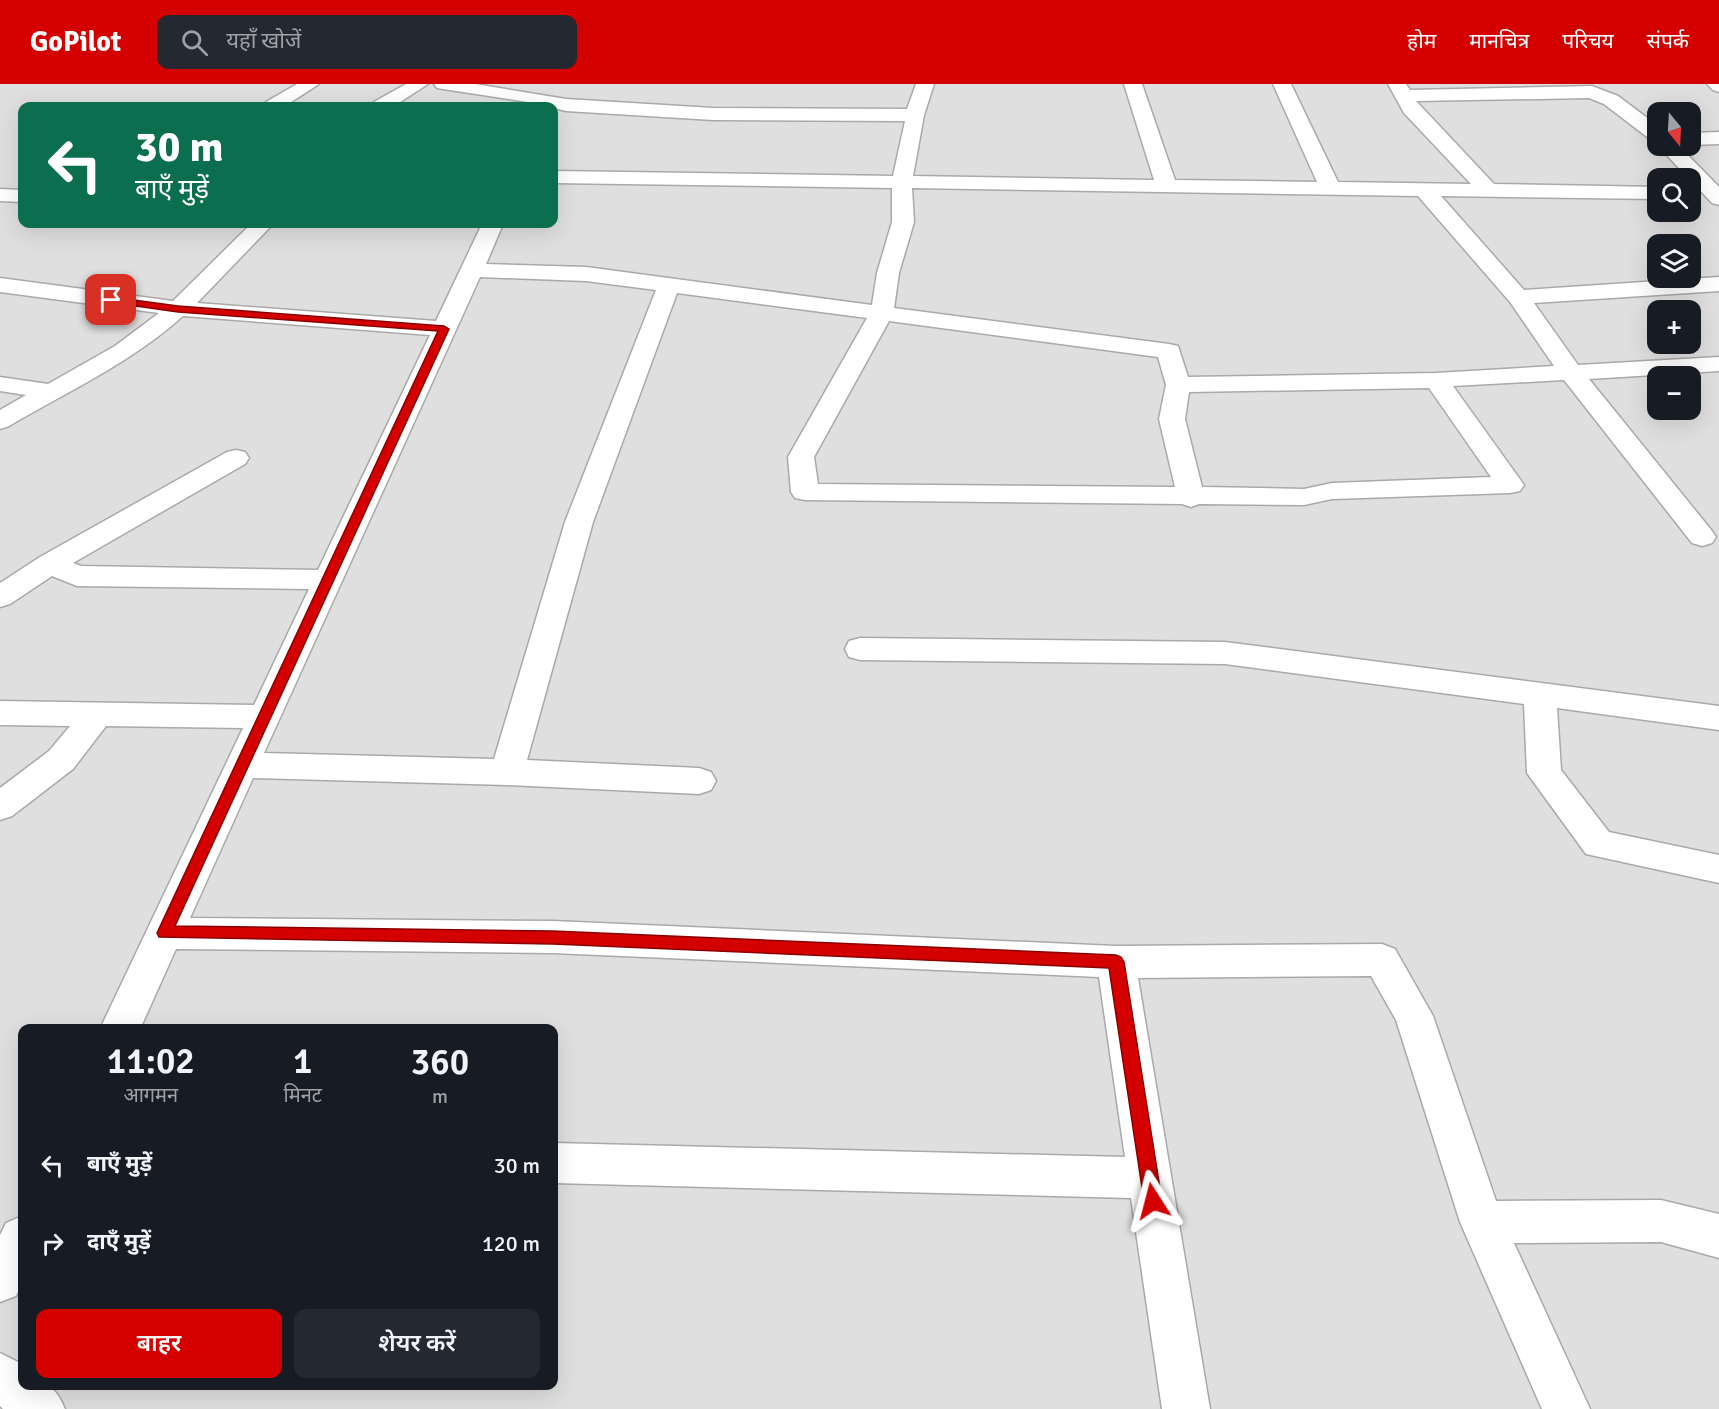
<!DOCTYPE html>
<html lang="hi">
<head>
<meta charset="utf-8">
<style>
  :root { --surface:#171b24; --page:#242831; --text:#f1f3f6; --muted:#9ea1a6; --accent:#d40000 }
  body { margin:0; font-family:Signika,"Noto Sans Devanagari",sans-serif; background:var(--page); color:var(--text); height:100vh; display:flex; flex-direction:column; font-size:22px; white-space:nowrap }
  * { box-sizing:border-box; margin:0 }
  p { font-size:20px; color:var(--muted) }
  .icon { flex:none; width:33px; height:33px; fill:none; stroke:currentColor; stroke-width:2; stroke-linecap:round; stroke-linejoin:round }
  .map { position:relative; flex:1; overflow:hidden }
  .side { position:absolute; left:18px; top:940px; width:540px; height:366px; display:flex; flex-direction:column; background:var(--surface); border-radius:12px; box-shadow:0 6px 24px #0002 }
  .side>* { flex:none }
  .top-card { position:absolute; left:18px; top:18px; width:540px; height:126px; border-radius:12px; box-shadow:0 6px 24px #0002; background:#0b6e4f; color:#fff; overflow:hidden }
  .needle { width:39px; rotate:162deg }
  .fabs { position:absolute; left:1647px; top:18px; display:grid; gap:12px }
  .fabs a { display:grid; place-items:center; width:54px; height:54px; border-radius:12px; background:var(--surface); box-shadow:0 6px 24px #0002; font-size:30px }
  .pin { position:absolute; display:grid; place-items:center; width:51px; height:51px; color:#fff; margin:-26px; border-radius:12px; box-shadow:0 3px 9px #0006 }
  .me { position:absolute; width:66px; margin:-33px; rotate:351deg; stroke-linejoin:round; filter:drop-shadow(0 0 4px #0008) }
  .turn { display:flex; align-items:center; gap:21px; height:126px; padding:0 18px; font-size:27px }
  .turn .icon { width:78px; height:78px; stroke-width:2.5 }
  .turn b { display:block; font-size:42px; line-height:51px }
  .eta { display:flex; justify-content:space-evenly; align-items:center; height:102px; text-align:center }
  .eta b { font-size:36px; font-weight:600; line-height:42px }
  .cta { display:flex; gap:12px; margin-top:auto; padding:12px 18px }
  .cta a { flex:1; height:69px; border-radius:12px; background:var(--accent); color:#fff; font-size:24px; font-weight:600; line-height:69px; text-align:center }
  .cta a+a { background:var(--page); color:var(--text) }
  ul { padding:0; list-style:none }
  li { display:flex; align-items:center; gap:18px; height:78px; padding:0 18px }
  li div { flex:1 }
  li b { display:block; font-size:22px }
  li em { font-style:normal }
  header { display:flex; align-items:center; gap:36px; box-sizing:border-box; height:84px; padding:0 30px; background:var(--accent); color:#fff }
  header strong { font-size:28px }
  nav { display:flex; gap:33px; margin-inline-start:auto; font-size:21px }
  .search { width:420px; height:54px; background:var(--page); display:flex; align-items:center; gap:15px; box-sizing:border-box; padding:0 21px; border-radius:12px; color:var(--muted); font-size:22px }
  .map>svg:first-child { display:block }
  .residential { fill:#e0dfdf; fill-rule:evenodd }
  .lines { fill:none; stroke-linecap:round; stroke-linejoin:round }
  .street-casing { stroke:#a9a9a9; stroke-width:3 }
  .street { fill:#fff; fill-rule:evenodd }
  .route { fill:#d40000; stroke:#8a0000; stroke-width:1.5 }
</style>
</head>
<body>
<header>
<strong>GoPilot</strong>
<div class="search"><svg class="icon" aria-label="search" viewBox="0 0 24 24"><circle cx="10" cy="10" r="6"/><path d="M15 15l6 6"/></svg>यहाँ खोजें</div>
<nav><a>होम</a><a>मानचित्र</a><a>परिचय</a><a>संपर्क</a></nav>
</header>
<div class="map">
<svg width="1719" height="1325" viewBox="0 0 1719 1325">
  <rect width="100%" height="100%" fill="#f2efe9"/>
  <path class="residential" d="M0,0H1719V1325H0ZM22,22H554V140H22ZM1658,28H1690V62H1658ZM1658,94H1690V128H1658ZM1658,160H1690V194H1658ZM1658,226H1690V260H1658ZM1658,292H1690V326H1658ZM22,945H554V1302H22Z"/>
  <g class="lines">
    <g class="street-casing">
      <path id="street" d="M297,0H319L285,22H264L266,18Z
        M406,0H428L394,22H372L374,18Z
        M434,0H475L566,15L713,24L907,25L916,0H934L924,31L913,92L1154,96L1124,0H1142L1175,96L1317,98L1273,0H1291L1338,98L1471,100L1404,29L1388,0H1406L1410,6L1592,2L1618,12L1658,42V58L1651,56L1604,20L1589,14L1416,17L1494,100L1658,103V115L1441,112L1524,206L1719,193V207L1534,219L1578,281L1719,273V287L1589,295L1712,447L1716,453L1712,459L1702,462L1692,459L1564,296L1453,302L1524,401L1520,407L1510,409L1332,415L1304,421L1199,420L1191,423L1182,420L805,416L795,414L791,408L788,373L867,234L677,209L593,438L527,676L699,684L711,688L716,697L711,706L699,710L507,701L253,694L190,834L553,837L1116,862L1382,860L1395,865L1433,932L1496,1117L1661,1116L1719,1130V1174L1661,1158L1514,1159L1590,1325H1542L1460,1138L1396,936L1371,892L1138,894L1210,1325H1162L1131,1114L554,1099V1059L1125,1073L1099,893L553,869L176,865L140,945H100L243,644L106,642L73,685L12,732L0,736V704L49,667L70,642L0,641V617L254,621L309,505L77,502L52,492L10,520L0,523V499L40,473L227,368L236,366L245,368L249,374L245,380L73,479L81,482L318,486L430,251L183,232C131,279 68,307 9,342L0,345V326L26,311L0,307V293L48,300L115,262L159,229L0,208V194L173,217L251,140H273L197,219L436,237L482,140H503L486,180L586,183L872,221L877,189L892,138V104L554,99V87L893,92L905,37L713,36L566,27L554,24V22L443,5L437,4ZM912,104L1418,112L1510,218L1554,282L1436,289L1188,293L1178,262L1169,260L894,224L899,189L914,138ZM480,193L586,197L656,206L565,438L494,675L264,669ZM889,237L1158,273L1166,301L1159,335L1175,403L818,400L814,373ZM1429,304L1491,393L1332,399L1304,405L1202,403L1185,335L1189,308Z
        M1707,0H1719V8L1713,6Z
        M1719,48V60L1690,61V49Z
        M1658,62H1679L1719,103V121L1712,119Z
        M0,105L22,106V118L0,117Z
        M860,554L1225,558L1719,622V646L1557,624L1561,686L1609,748L1719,771V799L1586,770L1527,689L1524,620L1225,580L860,576L849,573L845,565L849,557Z
        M22,1132V1199L16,1212L0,1218V1151L6,1139Z
        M0,1269L22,1280V1302C49,1302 54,1299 65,1325H3L0,1322Z"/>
    </g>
    <use href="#street" class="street"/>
  </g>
  <path class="route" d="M111,213L178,222L444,242L449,245L175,842L553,847L1116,871L1121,873L1124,878L1162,1117L1160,1123L1153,1126L1147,1123L1144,1117L1109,884L553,860L159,853L157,849L438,247L178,228L108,218L106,216Z"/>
</svg>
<div class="fabs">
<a><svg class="needle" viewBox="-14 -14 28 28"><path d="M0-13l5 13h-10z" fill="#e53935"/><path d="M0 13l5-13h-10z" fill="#9ea1a6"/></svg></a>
<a><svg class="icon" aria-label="search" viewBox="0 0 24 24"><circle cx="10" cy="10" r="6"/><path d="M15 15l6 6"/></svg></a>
<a><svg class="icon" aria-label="layers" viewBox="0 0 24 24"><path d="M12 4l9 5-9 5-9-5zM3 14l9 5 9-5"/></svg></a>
<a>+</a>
<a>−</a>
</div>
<div class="pin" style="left:111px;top:216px;background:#d93025"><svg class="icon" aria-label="arrive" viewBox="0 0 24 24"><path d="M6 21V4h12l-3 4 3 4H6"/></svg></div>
<svg class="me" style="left:1153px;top:1117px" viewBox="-20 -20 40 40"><path d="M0-17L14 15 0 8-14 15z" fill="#d40000" stroke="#fff" stroke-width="4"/></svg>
<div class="top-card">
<div class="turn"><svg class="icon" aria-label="left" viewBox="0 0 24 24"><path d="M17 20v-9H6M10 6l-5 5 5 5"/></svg><div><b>30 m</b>बाएँ मुड़ें</div></div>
</div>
<section class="side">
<div class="eta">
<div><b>11:02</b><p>आगमन</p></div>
<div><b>1</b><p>मिनट</p></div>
<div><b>360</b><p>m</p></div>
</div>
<ul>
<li><svg class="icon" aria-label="left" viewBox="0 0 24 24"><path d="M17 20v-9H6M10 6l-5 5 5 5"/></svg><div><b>बाएँ मुड़ें</b></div><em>30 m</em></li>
<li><svg class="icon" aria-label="right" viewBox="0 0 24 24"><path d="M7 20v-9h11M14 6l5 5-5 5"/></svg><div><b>दाएँ मुड़ें</b></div><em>120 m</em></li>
</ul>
<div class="cta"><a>बाहर</a><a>शेयर करें</a></div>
</section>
</div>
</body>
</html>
